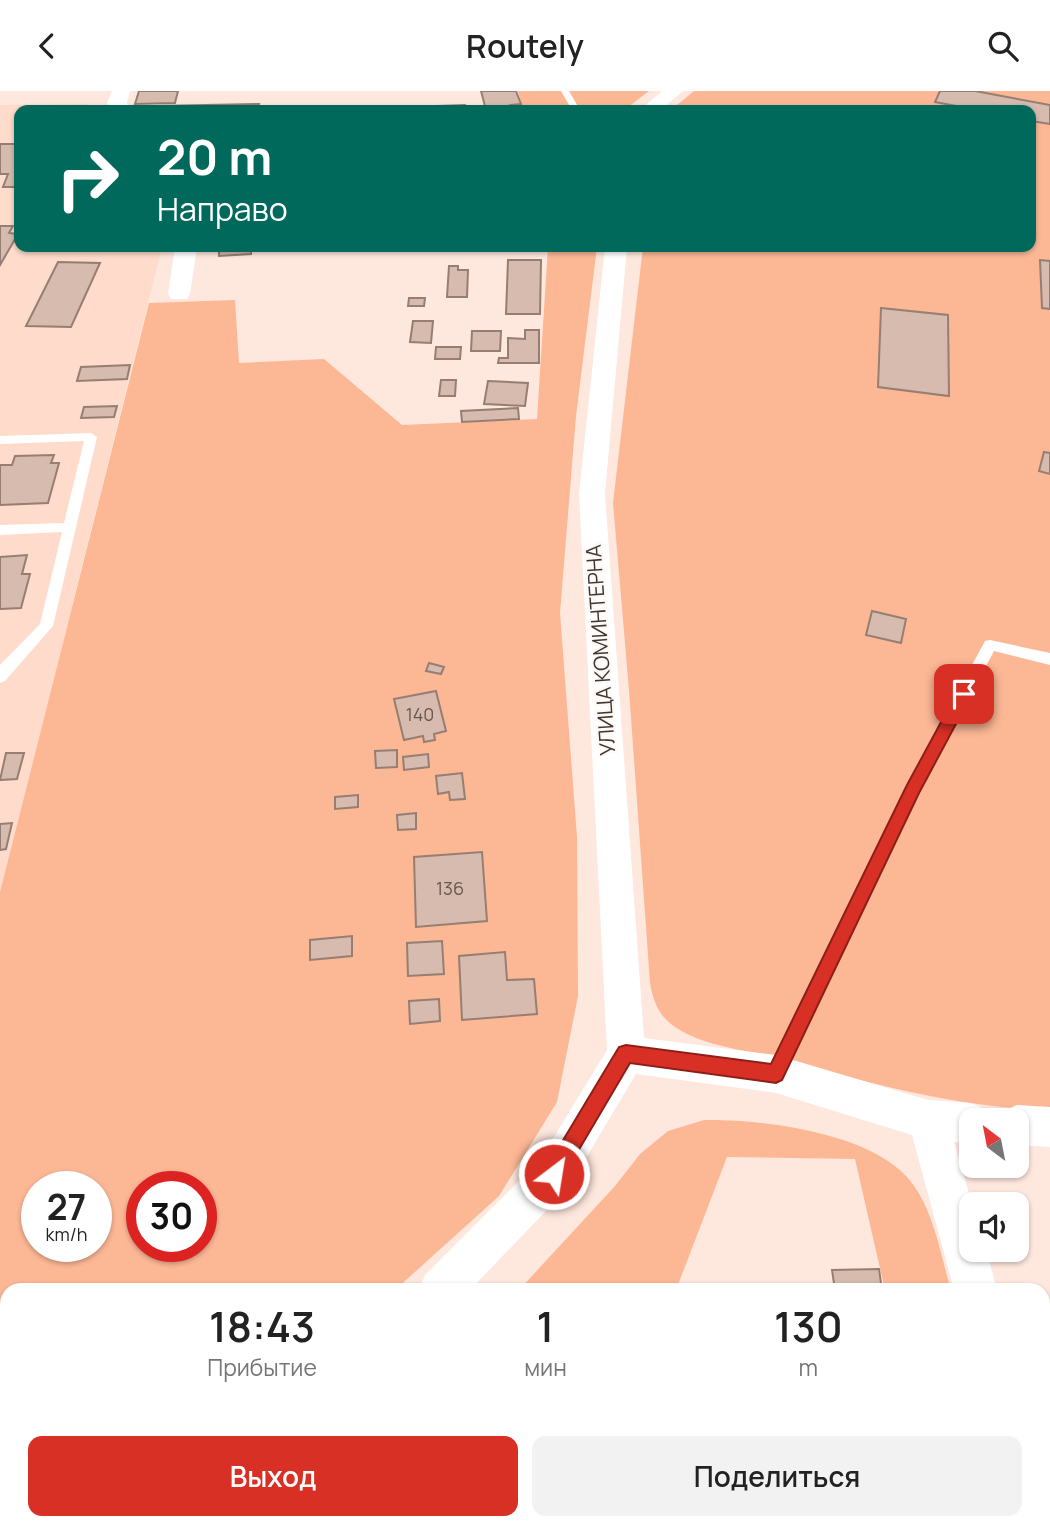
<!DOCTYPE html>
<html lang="ru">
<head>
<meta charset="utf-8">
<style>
  :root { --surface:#fff; --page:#f2f2f2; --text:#222; --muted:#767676; --accent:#d93025 }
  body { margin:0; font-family:Manrope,sans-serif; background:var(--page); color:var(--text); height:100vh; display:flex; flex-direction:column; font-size:26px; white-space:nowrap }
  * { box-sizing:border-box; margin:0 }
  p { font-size:23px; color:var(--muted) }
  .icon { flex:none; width:38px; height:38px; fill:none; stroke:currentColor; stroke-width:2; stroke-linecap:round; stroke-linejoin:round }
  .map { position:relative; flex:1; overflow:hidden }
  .sheet { position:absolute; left:0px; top:1192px; width:1050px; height:247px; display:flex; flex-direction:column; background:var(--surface); border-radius:21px 21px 0 0; box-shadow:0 2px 5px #0004 }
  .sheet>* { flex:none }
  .hud { position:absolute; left:14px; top:14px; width:1022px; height:147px; border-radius:14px; box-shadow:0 2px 5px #0004; background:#00695c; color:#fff; overflow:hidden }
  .needle { width:46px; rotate:328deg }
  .buttons { position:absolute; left:959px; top:1017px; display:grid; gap:14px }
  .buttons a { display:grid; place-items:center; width:70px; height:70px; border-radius:14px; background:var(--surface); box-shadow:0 2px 5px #0004; font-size:35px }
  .speed { position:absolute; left:21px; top:1080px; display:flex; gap:14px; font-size:35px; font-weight:700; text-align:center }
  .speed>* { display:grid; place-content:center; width:91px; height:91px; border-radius:50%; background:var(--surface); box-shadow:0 2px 5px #0004; line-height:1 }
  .speed small { font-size:18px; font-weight:400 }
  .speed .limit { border:10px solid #d22; background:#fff; color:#111 }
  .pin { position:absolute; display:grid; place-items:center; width:60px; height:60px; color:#fff; margin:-30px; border-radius:14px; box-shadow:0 4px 10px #0006 }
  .me { position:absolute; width:77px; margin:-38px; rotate:31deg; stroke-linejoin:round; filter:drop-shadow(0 0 5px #0008) }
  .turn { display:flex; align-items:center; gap:24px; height:147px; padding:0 28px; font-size:32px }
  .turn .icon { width:91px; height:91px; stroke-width:2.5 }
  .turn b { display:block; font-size:49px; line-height:60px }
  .eta { display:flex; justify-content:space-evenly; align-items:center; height:119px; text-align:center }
  .eta b { font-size:42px; font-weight:600; line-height:49px }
  .primary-button { display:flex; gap:14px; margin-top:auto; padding:14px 28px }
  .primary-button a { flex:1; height:80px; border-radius:14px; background:var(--accent); color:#fff; font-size:28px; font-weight:600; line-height:80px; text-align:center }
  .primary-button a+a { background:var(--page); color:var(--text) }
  header { display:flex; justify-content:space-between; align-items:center; height:91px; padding:0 28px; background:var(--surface); font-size:32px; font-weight:600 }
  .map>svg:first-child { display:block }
  .built { fill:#fedbca }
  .green { fill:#fcb795; fill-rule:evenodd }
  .building { fill:#d6bbae; stroke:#977e72; stroke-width:2 }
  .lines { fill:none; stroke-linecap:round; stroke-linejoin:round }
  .service { fill:#fff; fill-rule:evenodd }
  .minor { fill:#fff; fill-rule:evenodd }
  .route { fill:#d93025; stroke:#8d1f18; stroke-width:2 }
  .labels { text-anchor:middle; stroke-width:5; stroke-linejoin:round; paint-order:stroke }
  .number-label { font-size:18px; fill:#665850 }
  .street-label { font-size:21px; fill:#413731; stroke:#fef9f6 }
</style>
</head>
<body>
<header><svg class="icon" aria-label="back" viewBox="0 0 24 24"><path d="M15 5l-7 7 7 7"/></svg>Routely<svg class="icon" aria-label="search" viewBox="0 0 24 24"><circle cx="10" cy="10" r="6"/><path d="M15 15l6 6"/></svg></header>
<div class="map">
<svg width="1050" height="1438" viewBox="0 0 1050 1438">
  <rect width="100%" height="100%" fill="#fee7dd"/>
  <path class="built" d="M87,13L96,19H19V156H162L0,801V14Z"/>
  <path class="green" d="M518,0H649L624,19H523Z
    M694,0H1050V1018C960,1019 860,989 772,966C740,958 698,954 671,933C657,922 653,908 650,892L629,599L613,412L643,156H1031V19H671Z
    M548,156H597L576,325L560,522L577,746L578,905L557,1011L499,1105L395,1199H7V1432H56L46,1438H0V801L149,212L235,209L239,272L324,268L402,334L537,328ZM37,1096H96V1155H37ZM142,1096H201V1155H142Z
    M704,1029C761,1028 865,1041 906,1085C933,1114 940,1162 951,1199H885L855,1068L727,1066L676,1199H519L615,1095L640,1063L668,1040Z
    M240,1432H537L530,1438H235Z
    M922,1432H1021L1023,1438H923Z"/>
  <path class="building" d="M139,0H178L175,12L135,13Z
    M481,0H516L521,13L510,14L512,19H486Z
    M940,0H975L1050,14V33L1031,30V19H978L935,11Z
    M259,13L257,19H156L157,15Z
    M465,14L466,19H439L438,15Z
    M0,53H19V96H3L8,83H0Z
    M0,135H13L9,142L18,143L0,174Z
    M219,156H251V163L219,165Z
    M508,169H541L540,223H506Z
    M1040,169L1050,170V218L1042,217Z
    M58,171L100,172L71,236L26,235Z
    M449,175H458V179H468L467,206H447Z
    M409,207H425L424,215H408Z
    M881,217L948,224L949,305L878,296Z
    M413,230H433L431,252L410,251Z
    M525,239H539V272H498L499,267H508V247L525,248Z
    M472,240H501L500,260H471Z
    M436,256H461L460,268H435Z
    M130,274L127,288L77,290L81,276Z
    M441,289H456L455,305H439Z
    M488,290L528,292L525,315L484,313Z
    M117,315L114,326L81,327L84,316Z
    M518,317L519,328L462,331L461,320Z
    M1044,361L1050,362V383L1039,380Z
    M54,364L51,372H59L48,412L0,414V374H12L15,365Z
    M27,464L22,483H30L21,517L0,518V466Z
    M872,520L906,528L901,552L866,544Z
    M429,572L444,576L441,583L426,580Z
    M436,600L446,640L434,643L435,649L424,651L423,645L404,649L394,608Z
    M397,659V676L376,677L375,660Z
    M6,662H24L17,688L0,689Z
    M428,663L429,676L404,679L403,666Z
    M462,682L465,708L450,709L449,701L438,703L436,685Z
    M358,704V716L335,718V706Z
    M416,722V738L398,739L397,724Z
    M12,732L6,758L0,759V733Z
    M482,761L487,830L416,836L414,766Z
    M352,845V865L310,869V849Z
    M442,850L444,883L408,885L407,852Z
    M505,861L507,889L534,888L537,923L462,929L459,865Z
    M439,908L440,930L410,933L409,910Z
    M879,1178L882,1199H835L832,1179Z
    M871,1432H919L920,1438H872Z"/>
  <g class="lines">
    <path class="service" d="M561,0H569L580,19H572Z
      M91,342L97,346L53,535L5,590L0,592V574L40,533L62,441L0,444V434L64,432L84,350L0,353V345Z
      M990,549L1050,562V574L994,560L919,702L782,989L776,992L770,989L767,983L770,977L907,694L985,550Z"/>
    <path class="minor" d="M112,0H130L127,12L130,19H112L107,12Z
      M662,0H683L661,19H640Z
      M175,156H197L190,203L187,208H171L168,203Z
      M605,156H627L605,403L644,947L776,964L928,1009L971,1012L985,1018L990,1029H971V1052L954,1051L972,1113L971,1158H986L997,1199H954L912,1044L776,1002L636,983L568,1097L470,1199H419L425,1184L540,1069L607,959L579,403Z
      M1017,1014L1050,1016V1056L1017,1054V1029H999L1003,1020Z
      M1043,1409L1050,1412V1438H1020L1018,1432H1043Z
      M91,1432H146L143,1438H88Z"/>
  </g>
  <path class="route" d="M964,597L972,603L919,702L782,989L776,992L630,972L561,1089L554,1092L547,1089L545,1083L547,1076L619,956L626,954L771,973L907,694L959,598Z"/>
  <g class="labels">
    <g class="number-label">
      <text x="420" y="630">140</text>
      <text x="450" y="804">136</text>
    </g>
    <g class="street-label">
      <text transform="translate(601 559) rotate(-94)" y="7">УЛИЦА КОМИНТЕРНА</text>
    </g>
  </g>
</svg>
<div class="buttons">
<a><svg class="needle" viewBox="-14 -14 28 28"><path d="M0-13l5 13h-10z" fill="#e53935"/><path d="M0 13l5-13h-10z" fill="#767676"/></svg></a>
<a><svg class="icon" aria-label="sound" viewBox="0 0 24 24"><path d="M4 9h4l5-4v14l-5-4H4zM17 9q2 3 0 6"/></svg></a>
</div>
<div class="speed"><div>27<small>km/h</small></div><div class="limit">30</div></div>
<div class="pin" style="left:964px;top:603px;background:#d93025"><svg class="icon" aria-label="arrive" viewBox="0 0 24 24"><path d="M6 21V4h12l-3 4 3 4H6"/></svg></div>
<svg class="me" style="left:554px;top:1083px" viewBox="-20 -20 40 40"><circle r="17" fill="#d93025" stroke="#fff" stroke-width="3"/><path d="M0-11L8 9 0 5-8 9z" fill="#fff"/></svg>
<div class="hud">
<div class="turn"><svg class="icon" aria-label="right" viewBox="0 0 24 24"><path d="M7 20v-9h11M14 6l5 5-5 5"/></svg><div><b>20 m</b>Направо</div></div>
</div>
<section class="sheet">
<div class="eta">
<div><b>18:43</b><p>Прибытие</p></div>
<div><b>1</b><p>мин</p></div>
<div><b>130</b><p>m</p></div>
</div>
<div class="primary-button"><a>Выход</a><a>Поделиться</a></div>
</section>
</div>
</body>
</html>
